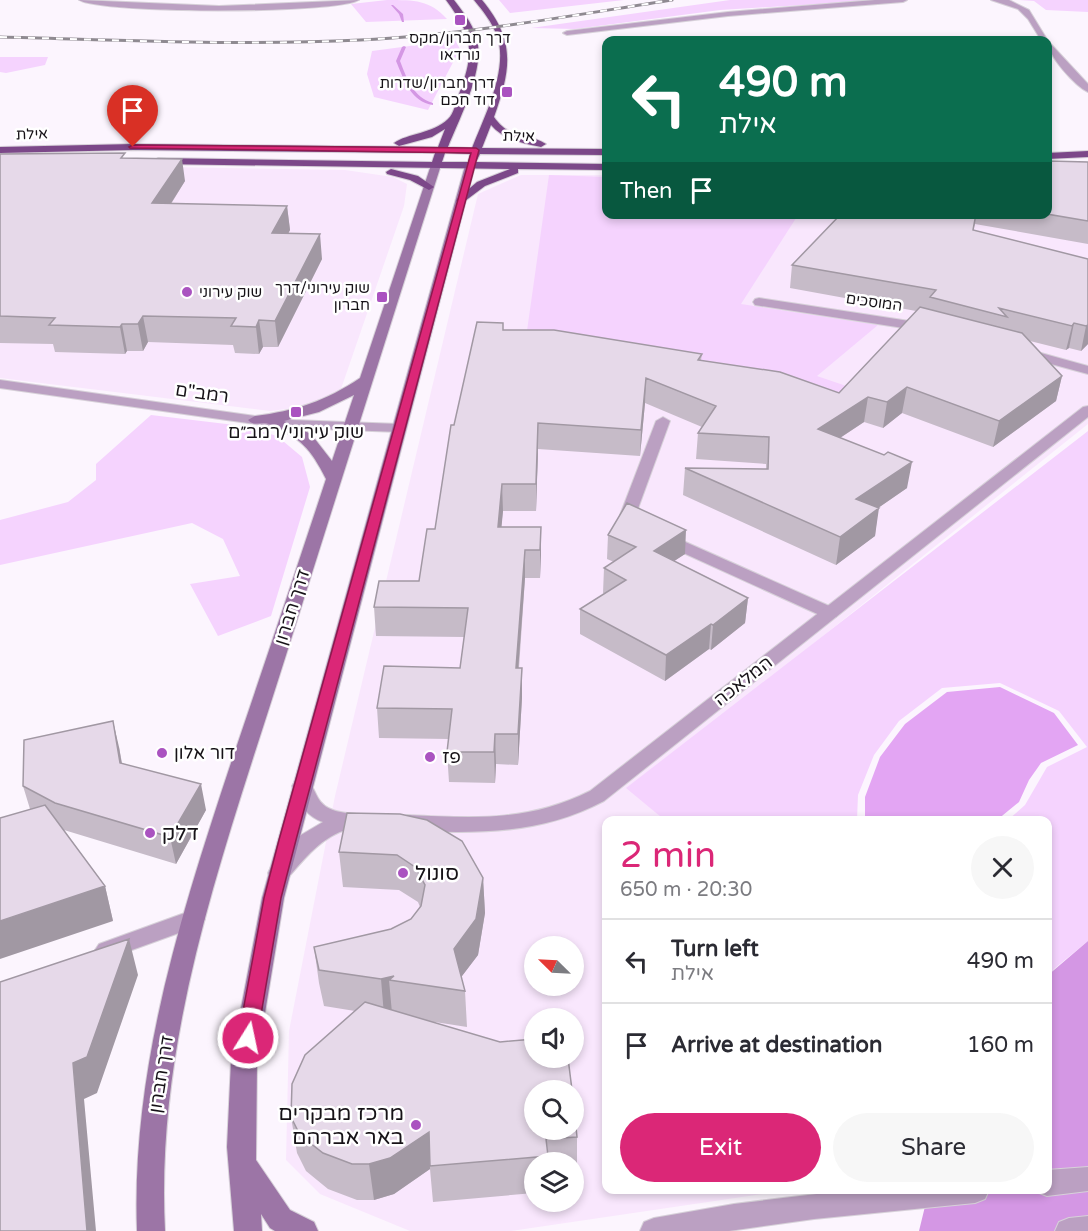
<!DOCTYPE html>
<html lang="en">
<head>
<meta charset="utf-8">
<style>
  :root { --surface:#fff; --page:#f7f7f7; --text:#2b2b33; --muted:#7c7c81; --line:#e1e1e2; --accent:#db2777 }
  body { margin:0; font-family:"Varela Round",Heebo,sans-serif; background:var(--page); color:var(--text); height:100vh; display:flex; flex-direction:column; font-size:22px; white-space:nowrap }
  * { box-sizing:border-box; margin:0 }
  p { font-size:20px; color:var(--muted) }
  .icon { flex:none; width:33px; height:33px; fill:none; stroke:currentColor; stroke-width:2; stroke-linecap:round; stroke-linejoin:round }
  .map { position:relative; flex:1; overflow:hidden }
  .panel { position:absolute; left:602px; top:816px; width:450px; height:378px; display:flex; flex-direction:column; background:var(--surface); border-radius:12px; box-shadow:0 3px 9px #0003 }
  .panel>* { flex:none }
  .hud { position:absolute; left:602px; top:36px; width:450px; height:183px; border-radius:12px; box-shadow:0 3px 9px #0003; background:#0b6e4f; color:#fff; overflow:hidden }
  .needle { width:39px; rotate:294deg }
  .fabs { position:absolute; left:524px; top:936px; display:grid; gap:12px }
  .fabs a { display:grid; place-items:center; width:60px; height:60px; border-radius:50%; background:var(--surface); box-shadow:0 3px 9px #0003; font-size:30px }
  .pin { position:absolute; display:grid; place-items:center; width:51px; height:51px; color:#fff; margin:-62px -26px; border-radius:50% 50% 50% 0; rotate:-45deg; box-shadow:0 0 6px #0007 }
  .pin .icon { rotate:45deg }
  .me { position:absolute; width:66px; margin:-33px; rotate:10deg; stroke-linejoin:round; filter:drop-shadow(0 0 4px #0008) }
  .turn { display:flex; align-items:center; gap:21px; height:126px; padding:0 18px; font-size:27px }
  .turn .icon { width:78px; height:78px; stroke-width:2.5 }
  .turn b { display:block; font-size:42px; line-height:51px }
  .then { display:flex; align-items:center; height:57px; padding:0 18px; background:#0003; gap:12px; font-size:22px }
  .round { display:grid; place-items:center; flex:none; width:63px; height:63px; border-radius:32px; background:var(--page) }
  .overview { display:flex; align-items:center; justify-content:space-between; height:102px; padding:0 18px }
  h1 { font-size:36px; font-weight:600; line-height:45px; color:var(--accent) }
  .action { display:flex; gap:12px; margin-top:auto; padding:12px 18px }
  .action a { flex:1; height:69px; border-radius:36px; background:var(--accent); color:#fff; font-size:24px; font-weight:600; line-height:69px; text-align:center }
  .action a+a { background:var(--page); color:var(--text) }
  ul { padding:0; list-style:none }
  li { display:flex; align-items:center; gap:18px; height:84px; padding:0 18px; border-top:2px solid var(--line) }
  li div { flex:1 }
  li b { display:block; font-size:22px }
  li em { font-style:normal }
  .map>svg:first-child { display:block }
  .built { fill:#f9e7fd; fill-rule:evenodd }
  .green { fill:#f5d3fe }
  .forest { fill:#e3a5f3 }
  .water { fill:#d497e4 }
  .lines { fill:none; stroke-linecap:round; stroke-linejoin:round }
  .stream { fill:#d497e4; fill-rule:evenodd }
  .minor-casing { stroke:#d7d1d9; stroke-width:2 }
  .tertiary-casing { stroke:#d7d1d9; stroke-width:2 }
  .secondary-casing { stroke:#d7d1d9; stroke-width:2 }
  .trunk-casing { stroke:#d7d1d9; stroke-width:2 }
  .minor { fill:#bba0c2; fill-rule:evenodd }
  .tertiary { fill:#bba0c2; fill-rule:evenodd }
  .secondary { fill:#9c75a6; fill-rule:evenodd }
  .trunk { fill:#7c4889; fill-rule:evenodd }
  .rail-casing { stroke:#8f8a91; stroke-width:3 }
  .rail { stroke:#fff; stroke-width:2; stroke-dasharray:7; stroke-linecap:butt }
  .wall { fill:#c6bbc8 }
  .shaded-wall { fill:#a198a3 }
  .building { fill:#e6d9e9; stroke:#a198a3; stroke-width:1.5 }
  .route { fill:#db2777; stroke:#8e194d; stroke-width:1.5 }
  .poi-dot { fill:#aa53c0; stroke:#fff; stroke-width:2 }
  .labels { text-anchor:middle; stroke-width:5; stroke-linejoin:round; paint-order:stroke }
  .far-poi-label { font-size:15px; fill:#161217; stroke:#fff; text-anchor:end }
  .far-street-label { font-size:15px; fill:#161217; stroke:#fff }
  .street-label { font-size:18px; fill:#161217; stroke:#fff }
  .poi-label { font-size:18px; fill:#161217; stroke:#fff; text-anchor:start }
  .near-poi-label { font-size:21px; fill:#161217; stroke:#fff; text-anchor:start }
</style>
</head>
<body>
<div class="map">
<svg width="1088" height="1231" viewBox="0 0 1088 1231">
  <rect width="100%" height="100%" fill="#fcf5fe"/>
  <path class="built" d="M160,167L345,170L393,177L407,184L404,206L341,389L319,405L270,411L0,378V171Z
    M521,175H606V214H1047L1088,180V424L633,788L661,817V820H606V1190H771L769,1193L511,1231H410L320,1194L286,1160L289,1031L335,796L478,194ZM534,946H573V986H534ZM534,1018H573V1058H534ZM534,1090H573V1130H534ZM534,1162H573V1202H534Z"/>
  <path class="green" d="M387,0C415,0 430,0 447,19L366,22L351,4Z
    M499,0H624L510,13Z
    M730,0H884L720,10L575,29L531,28Z
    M1019,0H1088V12L1046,10L1034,1Z
    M455,40L460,49L428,110L374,97L367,74L372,51Z
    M0,57H48L45,65L6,73L0,72Z
    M549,175L606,177V214L798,215L741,304L878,325L817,376L858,390L837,414L525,345Z
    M151,415L243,426L277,436L302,457L310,487L271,616L218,636L190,584L240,576L223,539L192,523L0,565V520L68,502L96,480V464Z
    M1088,431V941L1054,969L1047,981V820H1008L1025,805L1047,767L1087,747L1059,711L1000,683L942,688L899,721L874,755L858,795L857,820H662L661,817L626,788Z"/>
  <path class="forest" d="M1000,687L1054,713L1078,745L1041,763L1029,780L1019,802L997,820H865V797L880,757L905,724L947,692Z"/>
  <path class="water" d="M1088,941V1231H919L929,1190H1047V976Z"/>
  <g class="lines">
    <path class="stream" d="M391,5H393L403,14L404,22H402L399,14Z
      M404,46L406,47L400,61C407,79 413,97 433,103V105C411,102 404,80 396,61L402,47Z"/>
    <g class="minor-casing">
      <path id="minor" d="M875,0H907L903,2L728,16L567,35L563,33L567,31L728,12Z
        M991,0H1009L1029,10L1048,41L1088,84V92C1075,86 1047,55 1047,40H1041L1028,19L1018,9Z
        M759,298L929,324L936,328L929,332L755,305L753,302L755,299Z
        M1023,348L1088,366V374L1018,355L1016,352L1018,349Z
        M663,417L670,421L636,514L644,523L636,528L630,526L620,515L656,421Z
        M663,532L836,609L839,613L836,617H824L657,541L655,537L657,533Z"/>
    </g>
    <g class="tertiary-casing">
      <path id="tertiary" d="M79,0L219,6L359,0C336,14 102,14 79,0Z
        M0,380L255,416L292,420L399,424L406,428L399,432L292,428L255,424L0,388Z
        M1088,406V417L604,801C539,835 480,833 408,831L400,828L397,823L400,818L408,815C475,818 528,822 590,791L1083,407Z
        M302,779L309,781C313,787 315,793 318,798C329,818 359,811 377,817L380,822L377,827C367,830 358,827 349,829C322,836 304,859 287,879L279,881L271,879L268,873L271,867L301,835L323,822C304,815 300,803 292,786L295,781Z
        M193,910L201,913L205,919L201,925L107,959L99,956L95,950L99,944Z
        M1088,1167V1191L1047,1196L1037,1192L1036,1190H1047V1170Z
        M850,1190H989L985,1199L975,1203L814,1219L729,1231H640L644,1222L654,1218L734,1204Z
        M1088,1216V1231H1055L1059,1222L1069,1218Z"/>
    </g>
    <g class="secondary-casing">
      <path id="secondary" d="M436,162L441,165C387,335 334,504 280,674C223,854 155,1039 165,1231H137C131,1070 181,914 231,763C263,668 295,574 326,479C311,449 300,437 269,424C262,421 254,427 248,420L255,416C295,411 326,401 360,378L431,165ZM354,395L332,461L311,434L284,421L319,412Z
        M470,163L475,166L284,898L257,1061L256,1160L290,1210L314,1222L318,1231H275L270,1228L261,1214L262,1231H234L227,1147L231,1061L262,898L465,166Z"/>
    </g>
    <g class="trunk-casing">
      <path id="trunk" d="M446,0H454C464,13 476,28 478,45C482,75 459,120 448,147L472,148C484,117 509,69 497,36C492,22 483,11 474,0H482C516,41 511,69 494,117C511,141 528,132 546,144L541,147C522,143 504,140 491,125L482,148L606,149V155L480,154L476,162L606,164V170L518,169V173L485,186L461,204L456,201L457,199L477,182L510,169L158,164L153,161L158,158L432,162L435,153L133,150L0,153V147L133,144L438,147L445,129L432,137L399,146L394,143C408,133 432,134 448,119C454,114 456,101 459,94C475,51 473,37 446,0ZM445,153L470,154L468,162H442Z
        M1088,151V157L1047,159V153Z
        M391,169L418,176L434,187L429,190L410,180L387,174L386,172Z"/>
    </g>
    <use href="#minor" class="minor"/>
    <use href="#tertiary" class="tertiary"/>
    <use href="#secondary" class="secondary"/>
    <use href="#trunk" class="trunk"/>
    <g class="rail-casing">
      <path id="rail" d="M0,37C120,40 240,46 360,40C465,35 568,16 672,0"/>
    </g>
    <use href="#rail" class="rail"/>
  </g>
  <path class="wall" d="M0,154L126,158L185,181L171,204L287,206L290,230L288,234L322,259L278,347H263L259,354L235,353L233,345L148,342L143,351H127L125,354L55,352L53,344L0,343Z
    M1049,161L1088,162V244L975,224L973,230L1088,259V344L1081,351L1069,348L1066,350L1030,341L1062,376L1056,401L993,447L902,413L883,428L864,422L840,438L907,488L878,508L875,536L836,565L683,495L685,468L766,469V464L696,459L698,433L702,427L645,403L640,456L538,449L536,511H503L501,527H541L540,578H525L519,668H522V698L518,765L496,764L495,783L449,782L447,752L449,739L379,738L377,708L460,668L464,637L376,636L374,607L419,581L435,529L454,425L504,330L702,354L701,360L839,393L916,311L790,288L792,265L841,214H1047V170Z
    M608,535L685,554L674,561L748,598L745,623L711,650L709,649L665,681L580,634V609L605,593H603L604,568L614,562L607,559Z
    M119,747L122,763L206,810L176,864L64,830L105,886L113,921L30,809L23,786Z
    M347,813L483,878L485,913L478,955L461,977L465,991L467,1027L435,1022L577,1137V1173H573V1162H534V1193L433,1202L430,1169L394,1194L374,1200H357L328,1189L306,1171L297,1153L291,1117L355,1011L324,1006L319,983L314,947L391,929L411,919L420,907L418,902L399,890L343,887L339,852Z"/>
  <path class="shaded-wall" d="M182,159L185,181L156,227L152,203Z
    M287,206L290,230L275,258L272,233Z
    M320,234L322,259L278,347L275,321Z
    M143,316L148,342L143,351L138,324Z
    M259,320L263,347L259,354L256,327Z
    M1074,323L1069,348L1066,350L1072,326Z
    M122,324L127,351L125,354L120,327Z
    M1088,325V344L1081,351L1086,326Z
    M1062,376L1056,401L993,447L999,421Z
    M646,378L645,403L640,456L641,430Z
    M907,387L902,413L883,428L887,402Z
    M868,397L864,422L814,455L818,429Z
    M538,423V449L536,511V484Z
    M912,462L907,488L852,526L856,499Z
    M502,484L503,511L499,554L498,527Z
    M879,508L875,536L836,565L840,537Z
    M541,527V555L540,578V550Z
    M686,530L685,554L653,575L654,551Z
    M525,550V578L516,698V668Z
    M748,598L745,623L711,650L713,625Z
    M711,624L709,649L665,681L666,655Z
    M522,668V698L518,765V734Z
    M113,721L119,747L126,789L120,763Z
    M495,734L496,764L495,783L494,752Z
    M201,784L206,810L176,864L170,837Z
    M483,878L485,913L478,955L456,984L454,949Z
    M105,886L113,921L0,959V921Z
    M129,939L138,975L97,1093L84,1099L96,1231H87L73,1063Z
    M394,976L389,980L392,1013L384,1015L381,979Z
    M429,1132L430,1169L394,1194L374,1200L369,1164Z"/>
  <path class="building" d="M125,153L121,158L182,159L152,203L287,206L272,233L320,234L275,321L259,320L256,327L231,326L236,318L143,316L138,324H122L120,327L49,325L55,318L0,316V154Z
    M1049,161L1088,162V221L1047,214V172Z
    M841,214H976L973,230L1088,259V325L1086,326L1074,323L1072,326L999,308L1007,317L930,297L936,290L792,265Z
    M920,307L1022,333L1062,376L999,421L907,387L887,402L868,397L818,429L884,455L888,452L912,462L856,499L879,508L840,537L685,468L768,469L769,437L698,433L716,406L646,378L641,430L538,423L536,484H502L498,527H541L540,550H525L516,668H522L518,734H495L494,752H447L452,709L377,708L384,666L460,668L468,608L374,607L379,581H419L427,529H435L451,425H454L477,322L503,323V330H554L702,354L698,360L780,372L839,393Z
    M627,503L686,530L654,551L748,598L713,625L711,624L666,655L580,609L626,580L604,568L636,547L608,535Z
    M113,721L120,763L201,784L170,837L55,803L23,786L24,740Z
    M45,805L105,886L0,921V818Z
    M347,813L400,814L427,820L462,841L483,878L476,919L454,949L465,991L389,980L394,976L381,979L319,970L314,947L391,929L411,919L421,906L425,885L415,867L397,855L339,852Z
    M129,939L87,1057L73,1063L87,1231H0V982Z
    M365,1002L500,1042L534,1039V1058H568L572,1090H534V1130H573V1099L577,1137L546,1139L548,1156L430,1166L429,1132L390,1158L369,1164H352L323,1153L300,1135L291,1117L292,1084L305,1055Z"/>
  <path class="route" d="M133,145L476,148L479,150L296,840L281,898L257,1038L255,1043L248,1046L241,1043L238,1038L264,898L279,840L471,153L130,148L129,147Z"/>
  <g class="poi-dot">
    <rect x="454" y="14" width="12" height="12" rx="3"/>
    <rect x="501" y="86" width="12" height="12" rx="3"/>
    <circle cx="187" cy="292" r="6"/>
    <rect x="376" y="291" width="12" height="12" rx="3"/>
    <rect x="290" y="406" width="12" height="12" rx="3"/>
    <circle cx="162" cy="753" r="6"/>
    <circle cx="430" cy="757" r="6"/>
    <circle cx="150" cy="833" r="6"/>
    <circle cx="403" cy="873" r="6"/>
    <circle cx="416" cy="1125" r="6"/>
  </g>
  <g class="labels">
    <g class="far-poi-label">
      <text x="460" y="43" text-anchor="middle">דרך חברון/מקס<tspan x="460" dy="17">נורדאו</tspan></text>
      <text x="495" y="88">דרך חברון/שדרות<tspan x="495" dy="17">דוד חכם</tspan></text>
      <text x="370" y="293">שוק עירוני/דרך<tspan x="370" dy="17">חברון</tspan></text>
      <text x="199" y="297" text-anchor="start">שוק עירוני</text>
    </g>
    <g class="far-street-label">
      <text transform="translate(32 134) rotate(-2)" y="5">אילת</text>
      <text transform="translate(519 136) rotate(1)" y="5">אילת</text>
      <text transform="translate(874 302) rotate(8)" y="5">המוסכים</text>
    </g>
    <g class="street-label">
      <text transform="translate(202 393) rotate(8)" y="6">רמב"ם</text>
      <text transform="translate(292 607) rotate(-72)" y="6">דרך חברון</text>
      <text transform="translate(743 681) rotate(-38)" y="6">המלאכה</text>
      <text transform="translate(161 1074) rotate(-81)" y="6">דרך חברון</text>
    </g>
    <g class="poi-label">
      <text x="296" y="438" text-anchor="middle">שוק עירוני/רמב״ם</text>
      <text x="174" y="759">דור אלון</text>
      <text x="442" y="763">פז</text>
    </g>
    <g class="near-poi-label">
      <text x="162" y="840">דלק</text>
      <text x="415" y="880">סונול</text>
      <text x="404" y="1120" text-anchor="end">מרכז מבקרים<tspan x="404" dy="24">באר אברהם</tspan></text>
    </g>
  </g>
</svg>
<div class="fabs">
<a><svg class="needle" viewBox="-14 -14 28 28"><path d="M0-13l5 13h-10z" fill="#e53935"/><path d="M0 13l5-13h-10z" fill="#7c7c81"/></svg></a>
<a><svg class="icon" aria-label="sound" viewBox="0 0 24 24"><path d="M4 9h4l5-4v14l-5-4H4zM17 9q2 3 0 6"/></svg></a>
<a><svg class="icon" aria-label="search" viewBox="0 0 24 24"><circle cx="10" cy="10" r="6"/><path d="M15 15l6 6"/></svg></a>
<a><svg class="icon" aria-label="layers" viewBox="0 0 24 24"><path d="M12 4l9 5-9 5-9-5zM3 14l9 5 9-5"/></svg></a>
</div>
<div class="pin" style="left:133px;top:147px;background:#d93025"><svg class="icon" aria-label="arrive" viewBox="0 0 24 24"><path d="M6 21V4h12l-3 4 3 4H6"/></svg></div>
<svg class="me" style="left:248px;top:1038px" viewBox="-20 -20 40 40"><circle r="17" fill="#db2777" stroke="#fff" stroke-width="3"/><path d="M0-11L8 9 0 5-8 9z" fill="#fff"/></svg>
<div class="hud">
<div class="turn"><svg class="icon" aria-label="left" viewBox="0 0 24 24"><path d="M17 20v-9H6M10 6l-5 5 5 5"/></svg><div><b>490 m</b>אילת</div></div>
<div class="then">Then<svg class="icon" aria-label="arrive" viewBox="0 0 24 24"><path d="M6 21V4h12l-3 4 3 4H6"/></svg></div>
</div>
<section class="panel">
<div class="overview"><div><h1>2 min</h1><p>650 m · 20:30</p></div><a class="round"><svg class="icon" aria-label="close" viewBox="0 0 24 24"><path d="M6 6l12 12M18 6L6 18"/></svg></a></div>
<ul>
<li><svg class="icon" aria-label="left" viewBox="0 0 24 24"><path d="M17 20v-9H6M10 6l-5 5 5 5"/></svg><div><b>Turn left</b><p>אילת</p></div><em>490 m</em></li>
<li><svg class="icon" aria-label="arrive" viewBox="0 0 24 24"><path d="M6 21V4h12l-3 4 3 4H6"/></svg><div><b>Arrive at destination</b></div><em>160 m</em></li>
</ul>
<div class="action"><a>Exit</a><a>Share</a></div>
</section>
</div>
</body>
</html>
